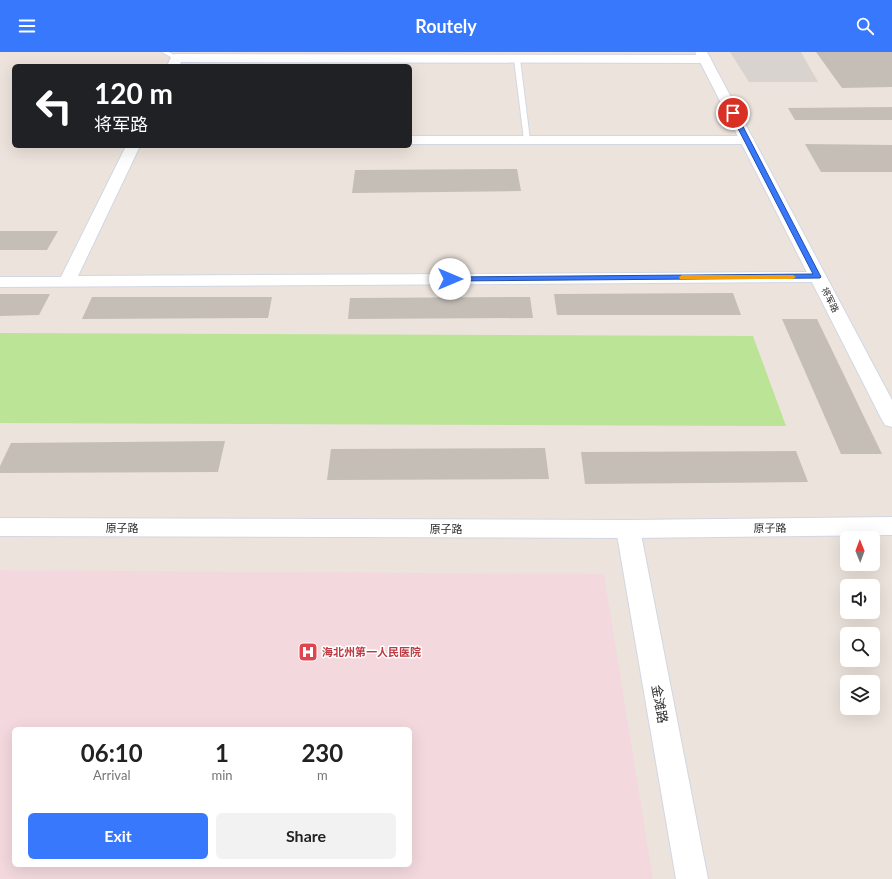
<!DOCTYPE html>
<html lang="en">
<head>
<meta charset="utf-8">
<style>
  :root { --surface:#fff; --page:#f2f2f2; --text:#222; --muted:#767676; --accent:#3878fd }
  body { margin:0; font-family:Lato,"Noto Sans SC",sans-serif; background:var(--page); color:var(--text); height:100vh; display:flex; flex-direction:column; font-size:15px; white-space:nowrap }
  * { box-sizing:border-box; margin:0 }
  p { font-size:13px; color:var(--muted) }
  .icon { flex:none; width:22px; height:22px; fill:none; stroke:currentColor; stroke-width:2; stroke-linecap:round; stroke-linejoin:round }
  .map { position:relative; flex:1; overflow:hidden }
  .side { position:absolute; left:12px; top:675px; width:400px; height:140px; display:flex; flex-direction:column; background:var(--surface); border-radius:6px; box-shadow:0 4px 16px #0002 }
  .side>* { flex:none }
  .guide { position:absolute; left:12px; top:12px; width:400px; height:84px; border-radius:6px; box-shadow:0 4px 16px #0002; background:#202124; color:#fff; overflow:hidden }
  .needle { width:26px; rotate:359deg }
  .fabs { position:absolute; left:840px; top:479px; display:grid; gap:8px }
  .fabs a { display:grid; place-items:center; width:40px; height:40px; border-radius:6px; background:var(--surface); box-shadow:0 4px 16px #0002; font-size:20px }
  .pin { position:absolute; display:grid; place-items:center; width:34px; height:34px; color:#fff; margin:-17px; border:2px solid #fff; border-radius:50%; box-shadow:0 1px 4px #0007 }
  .me { position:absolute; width:44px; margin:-22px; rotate:90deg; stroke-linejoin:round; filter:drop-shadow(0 0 3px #0008) }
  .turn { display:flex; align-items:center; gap:14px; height:84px; padding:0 16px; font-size:18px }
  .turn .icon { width:52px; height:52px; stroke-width:2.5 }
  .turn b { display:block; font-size:28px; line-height:34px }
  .eta { display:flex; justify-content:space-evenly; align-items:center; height:68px; text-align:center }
  .eta b { font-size:24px; font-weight:700; line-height:28px }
  .cta { display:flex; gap:8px; margin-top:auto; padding:8px 16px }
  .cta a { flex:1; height:46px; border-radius:6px; background:var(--accent); color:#fff; font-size:16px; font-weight:700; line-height:46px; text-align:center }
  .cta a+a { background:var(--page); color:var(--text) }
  header { display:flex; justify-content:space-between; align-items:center; height:52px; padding:0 16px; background:var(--accent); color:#fff; font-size:18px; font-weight:700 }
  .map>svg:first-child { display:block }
  .medical { fill:#f3d9de; fill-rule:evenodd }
  .green { fill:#bce497 }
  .plaza { fill:#d8d3cf }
  .building { fill:#c4beb7 }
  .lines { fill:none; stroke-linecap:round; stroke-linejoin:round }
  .service-casing { stroke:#d1d7e3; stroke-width:2 }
  .minor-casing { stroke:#d1d7e3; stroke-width:2 }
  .tertiary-casing { stroke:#d1d7e3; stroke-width:2 }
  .secondary-casing { stroke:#d1d7e3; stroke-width:2 }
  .service { fill:#fff; fill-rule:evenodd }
  .minor { fill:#fff; fill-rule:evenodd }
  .tertiary { fill:#fff; fill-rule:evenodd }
  .secondary { fill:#fff; fill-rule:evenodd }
  .route { fill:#3878fd; stroke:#244ea4 }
  .slow { fill:#f59e0b }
  .labels { text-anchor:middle; stroke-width:3; stroke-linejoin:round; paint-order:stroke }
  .far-street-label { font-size:9px; fill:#2a2a2a; stroke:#fff }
  .street-label { font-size:11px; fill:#2a2a2a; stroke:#fff }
  .health-label { font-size:11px; font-weight:bold; fill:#be3a42; stroke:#fff; text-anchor:start }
  .near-street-label { font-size:13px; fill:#2a2a2a; stroke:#fff }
</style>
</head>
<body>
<header><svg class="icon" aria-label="menu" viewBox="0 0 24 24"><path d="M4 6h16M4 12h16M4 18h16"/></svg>Routely<svg class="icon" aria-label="search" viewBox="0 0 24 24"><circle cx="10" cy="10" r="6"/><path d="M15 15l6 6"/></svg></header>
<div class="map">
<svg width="892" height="827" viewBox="0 0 892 827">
  <rect width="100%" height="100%" fill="#ece3dc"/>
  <path class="medical" d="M0,518L604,522L653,827H0ZM14,677H410V813H14Z"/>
  <path class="green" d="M0,281L753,284L786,374L0,371Z"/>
  <path class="plaza" d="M730,0H801L818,30H749Z"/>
  <path class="building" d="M816,0H892V35L842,36Z
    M892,55V68H795L788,56Z
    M805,92L892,93V120H821Z
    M517,117L521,139L352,141L355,118Z
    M0,179H58L47,198H0Z
    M733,241L741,263H557L554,242Z
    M0,242H50L39,263L0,264Z
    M92,245H272L268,266L82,267Z
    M530,245L533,266L348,267L350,246Z
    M782,267H817L882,402H841Z
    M225,389L218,420L0,421V414L11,391Z
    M545,396L549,427L327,428L331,397Z
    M796,399L808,430L585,432L581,400Z"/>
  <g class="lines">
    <g class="service-casing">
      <path id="service" d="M162,0H169L179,6L174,7Z
        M517,5L520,7L530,88L527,90L524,88L514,7Z"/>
    </g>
    <g class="minor-casing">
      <path id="minor" d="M176,2L705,3L709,4L711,7L709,10L705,11L181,10L179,14H167L172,3Z
        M410,84H747L752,85L754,88L752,91L747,92H410Z
        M126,94H140L78,224L818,220L824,221L826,225L824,229L818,230L0,235V225H61Z"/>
    </g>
    <g class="tertiary-casing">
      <path id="tertiary" d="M695,0H707L892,348V375L885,373L882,368Z
        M628,468L636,470L640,477L708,827H676L616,477L620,470Z"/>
    </g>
    <g class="secondary-casing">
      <path id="secondary" d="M892,465V483L628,486L0,484V466L628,468Z"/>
    </g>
    <use href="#service" class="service"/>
    <use href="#minor" class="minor"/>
    <use href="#tertiary" class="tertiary"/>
    <use href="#secondary" class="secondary"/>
  </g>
  <path class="route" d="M731,60L736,61L821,225L820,226L450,229L447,227L450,225L813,222L730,61Z"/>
  <path class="slow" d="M682,223H793L796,225L793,227H680L679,225Z"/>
  <defs>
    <g id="hospital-square" transform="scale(1)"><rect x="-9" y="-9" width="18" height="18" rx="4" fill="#e0444e" stroke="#fff"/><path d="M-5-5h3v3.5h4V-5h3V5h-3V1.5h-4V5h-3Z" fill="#fff"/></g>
  </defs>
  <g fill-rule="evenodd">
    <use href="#hospital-square" x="308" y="600"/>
  </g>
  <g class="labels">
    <g class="far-street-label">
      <text transform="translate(830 248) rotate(63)" y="3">将军路</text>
    </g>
    <g class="street-label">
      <text x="122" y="480">原子路</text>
      <text transform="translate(770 476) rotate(-1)" y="4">原子路</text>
      <text x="446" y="481">原子路</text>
    </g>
    <g class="health-label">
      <text x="322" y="604">海北州第一人民医院</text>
    </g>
    <g class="near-street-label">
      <text transform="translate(660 652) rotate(80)" y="5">金滩路</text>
    </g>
  </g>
</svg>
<div class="fabs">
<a><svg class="needle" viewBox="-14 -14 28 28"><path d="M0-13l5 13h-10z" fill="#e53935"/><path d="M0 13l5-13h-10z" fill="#767676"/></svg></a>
<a><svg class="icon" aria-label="sound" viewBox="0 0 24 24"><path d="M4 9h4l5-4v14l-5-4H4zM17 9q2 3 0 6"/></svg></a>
<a><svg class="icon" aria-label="search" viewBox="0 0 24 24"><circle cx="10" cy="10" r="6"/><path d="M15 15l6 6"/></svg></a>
<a><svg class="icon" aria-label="layers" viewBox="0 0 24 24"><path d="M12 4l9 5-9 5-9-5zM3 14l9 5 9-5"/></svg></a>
</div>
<div class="pin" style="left:733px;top:61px;background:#d93025"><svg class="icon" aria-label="arrive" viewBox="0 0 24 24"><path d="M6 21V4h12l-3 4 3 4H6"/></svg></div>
<svg class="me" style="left:450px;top:227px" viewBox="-20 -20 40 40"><circle r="19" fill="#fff"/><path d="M0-13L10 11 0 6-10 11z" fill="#3878fd"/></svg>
<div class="guide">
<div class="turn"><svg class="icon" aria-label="left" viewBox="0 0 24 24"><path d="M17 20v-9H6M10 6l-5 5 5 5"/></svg><div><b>120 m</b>将军路</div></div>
</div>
<section class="side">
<div class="eta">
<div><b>06:10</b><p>Arrival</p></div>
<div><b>1</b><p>min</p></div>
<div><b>230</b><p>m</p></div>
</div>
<div class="cta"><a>Exit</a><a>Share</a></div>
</section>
</div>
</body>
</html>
